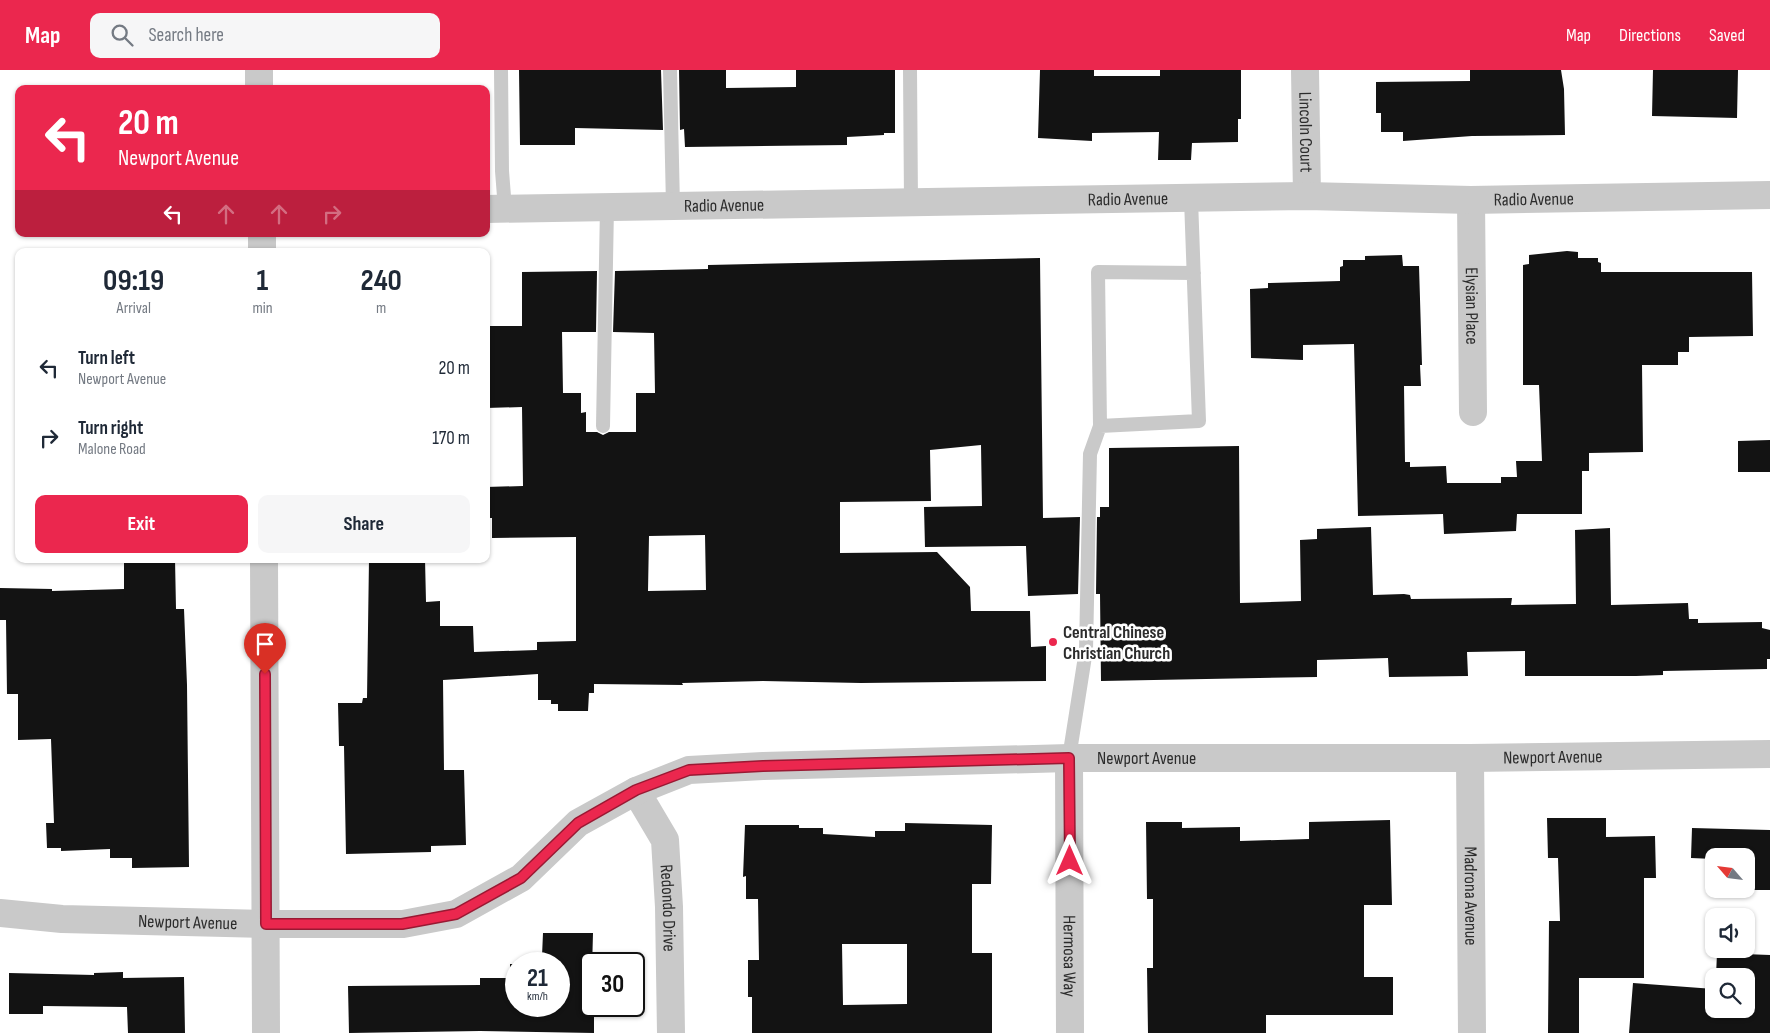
<!DOCTYPE html>
<html lang="en">
<head>
<meta charset="utf-8">
<style>
  :root { --surface:#fff; --page:#f6f6f7; --text:#1f2937; --muted:#747a83; --accent:#eb274e }
  body { margin:0; font-family:"Sofia Sans Condensed",sans-serif; background:var(--page); color:var(--text); height:100vh; display:flex; flex-direction:column; font-size:19px; white-space:nowrap }
  * { box-sizing:border-box; margin:0 }
  p { font-size:16px; color:var(--muted) }
  .icon { flex:none; width:28px; height:28px; fill:none; stroke:currentColor; stroke-width:2; stroke-linecap:round; stroke-linejoin:round }
  .map { position:relative; flex:1; overflow:hidden }
  .sheet { position:absolute; left:15px; top:178px; width:475px; height:315px; display:flex; flex-direction:column; background:var(--surface); border-radius:10px; box-shadow:0 1px 4px #0004 }
  .sheet>* { flex:none }
  .hud { position:absolute; left:15px; top:15px; width:475px; height:152px; border-radius:10px; box-shadow:0 1px 4px #0004; background:#eb274e; color:#fff; overflow:hidden }
  .needle { width:32px; rotate:298deg }
  .buttons { position:absolute; left:1705px; top:778px; display:grid; gap:10px }
  .buttons a { display:grid; place-items:center; width:50px; height:50px; border-radius:10px; background:var(--surface); box-shadow:0 1px 4px #0004; font-size:25px }
  .speed { position:absolute; left:505px; top:882px; display:flex; gap:10px; font-size:25px; font-weight:700; text-align:center }
  .speed>* { display:grid; place-content:center; width:65px; height:65px; border-radius:50%; background:var(--surface); box-shadow:0 1px 4px #0004; line-height:1 }
  .speed small { font-size:12px; font-weight:400 }
  .speed .limit { border:2px solid #111; border-radius:8px; background:#fff; color:#111 }
  .pin { position:absolute; display:grid; place-items:center; width:42px; height:42px; color:#fff; margin:-51px -21px; border-radius:50% 50% 50% 0; rotate:-45deg; box-shadow:0 0 5px #0007 }
  .pin .icon { rotate:45deg }
  .me { position:absolute; width:55px; margin:-28px; rotate:0deg; stroke-linejoin:round; filter:drop-shadow(0 0 4px #0008) }
  .turn { display:flex; align-items:center; gap:18px; height:105px; padding:0 20px; font-size:22px }
  .turn .icon { width:65px; height:65px; stroke-width:2.5 }
  .turn b { display:block; font-size:35px; line-height:42px }
  .lanes { display:flex; align-items:center; height:48px; padding:0 20px; background:#0003; justify-content:center; gap:25px; direction:ltr }
  .lanes .off { opacity:.35 }
  .eta { display:flex; justify-content:space-evenly; align-items:center; height:85px; text-align:center }
  .eta b { font-size:30px; font-weight:700; line-height:35px }
  .primary-button { display:flex; gap:10px; margin-top:auto; padding:10px 20px }
  .primary-button a { flex:1; height:58px; border-radius:10px; background:var(--accent); color:#fff; font-size:20px; font-weight:700; line-height:58px; text-align:center }
  .primary-button a+a { background:var(--page); color:var(--text) }
  ul { padding:0; list-style:none }
  li { display:flex; align-items:center; gap:15px; height:70px; padding:0 20px }
  li div { flex:1 }
  li b { display:block; font-size:19px }
  li em { font-style:normal }
  header { display:flex; align-items:center; gap:30px; box-sizing:border-box; height:70px; padding:0 25px; background:var(--accent); color:#fff }
  header strong { font-size:24px }
  nav { display:flex; gap:28px; margin-inline-start:auto; font-size:18px }
  .search { width:350px; height:45px; background:var(--page); display:flex; align-items:center; gap:12px; box-sizing:border-box; padding:0 18px; border-radius:10px; color:var(--muted); font-size:19px }
  .map>svg:first-child { display:block }
  .building { fill:#131313; fill-rule:evenodd }
  .lines { fill:none; stroke-linecap:round; stroke-linejoin:round }
  .lane { stroke:#c9c9c9; stroke-width:14 }
  .street { stroke:#c9c9c9; stroke-width:28 }
  .route-casing { stroke:#991933; stroke-width:12 }
  .route { stroke:#eb274e; stroke-width:9 }
  .poi-dot { fill:#eb274e; stroke:#fff; stroke-width:2 }
  .labels { text-anchor:middle; stroke-width:5; stroke-linejoin:round; paint-order:stroke }
  .street-label { font-size:18px; fill:#2c2c2c; stroke:#fff }
  .poi-label { font-size:18px; font-weight:bold; fill:#2c2c2c; stroke:#fff; text-anchor:start }
</style>
</head>
<body>
<header>
<strong>Map</strong>
<div class="search"><svg class="icon" aria-label="search" viewBox="0 0 24 24"><circle cx="10" cy="10" r="6"/><path d="M15 15l6 6"/></svg>Search here</div>
<nav><a>Map</a><a>Directions</a><a>Saved</a></nav>
</header>
<div class="map">
<svg width="1770" height="963" viewBox="0 0 1770 963">
  <rect width="100%" height="100%" fill="#fff"/>
  <path class="building" d="M519,0H661L663,60L575,58V75H520Z
    M679,0H726V18L796,17V0H895V63H884V65L847,67V75L685,77L684,59L680,60Z
    M1040,0H1094V6H1160V0H1241V49H1238V72L1192,73L1191,90H1158L1159,62L1092,63V71L1038,68Z
    M1470,0H1561L1564,19L1565,65L1472,66L1403,71V62H1381V43H1376V12L1470,11Z
    M1653,0H1738L1737,48L1652,46Z
    M1567,181L1578,182V188H1598V192L1601,193V202H1752L1753,266L1689,267V282H1678V295H1642L1643,382L1589,383V401H1582V444H1517L1516,461L1444,464L1443,444L1358,446L1354,274L1303,275V290L1251,288L1250,219L1268,218V213L1340,211V197L1343,196V190H1365V186L1402,185L1403,196H1419L1422,295H1420L1421,316H1404L1405,392H1410V397L1446,396L1447,413H1501V407H1517L1516,391H1542L1539,315H1523V195L1529,194V185Z
    M1040,188L1043,448L1080,447L1078,524L1028,526L1026,476L925,477L924,437L982,436L981,375L930,380L931,431L840,432V483L937,482L970,517L971,541H1030L1031,577L1046,576V611L861,613L763,611L682,613L683,615L594,614V623H589L588,641H558V634H551V630H538V604L443,610L444,700H464L466,775L431,776V782L346,784L344,676H339L338,633H362L363,628H367L369,489H425L426,532L440,531V556H473L474,582L537,580V572L576,571V467L492,468V448H486V417L523,416L522,337L486,338V256H522V202L597,201L596,262H562L563,323H581V343L586,342V362H597L603,365L609,362H636V323H655L654,263L613,262L615,201L708,199V195ZM705,465L706,520L648,521L649,466Z
    M1770,370V402H1738V371Z
    M1239,376L1240,533L1301,531L1300,470L1317,469V459L1371,457L1373,525L1404,524L1410,525L1411,529L1512,528L1511,535L1576,534L1575,460L1610,458L1611,535L1688,533L1689,549H1698V553L1762,552V558L1770,560V589H1767V599L1663,601V605L1636,606H1525V581L1467,582L1468,606L1389,607L1388,588L1317,590V607L1101,611L1100,524H1096L1097,447H1100V437H1109V378Z
    M124,489H175L176,539H184L187,615L189,797L132,798V788H110V779L61,781V778H47L46,753H54L51,669L18,670V624H7L6,550H0V518L52,519V521L124,519Z
    M1547,748H1606V767L1655,766L1656,808H1644V908H1579V963H1548L1549,851H1560L1558,788H1548Z
    M1390,750L1392,835H1364V907H1393V945H1266V963H1148L1147,898H1153V829H1147L1146,752H1182V758L1240,757V771L1309,769V752Z
    M905,753L992,755L991,814H972V883H992V963H752V927H748V890H759L758,829H746V806L743,807L745,755H799V758H823V764L875,767V761H905ZM842,874H907V934L843,935Z
    M1692,758L1770,760V820H1739L1746,819V786H1714V789L1691,788Z
    M543,863H593L591,936H594V963L480,961L349,963L348,916L480,915V908H510V894H516V936H559V894H524V887L542,886Z
    M1717,883L1770,885V963H1629L1633,913L1714,919V939H1746V906H1716Z
    M123,902V908L184,907L185,963H128L127,937L43,936V944H9V903L94,905V903Z"/>
  <g class="lines">
    <path class="lane" d="M501,0L502,101L505,139
      M670,0L673,136
      M910,0L911,132
      M1191,129L1199,351L1100,356L1098,202L1194,203
      M603,356L607,137
      M1069,688L1086,580L1090,384L1100,356"/>
    <g class="street">
      <path d="M259,0V19"/>
      <path id="s1" d="M1305,0L1307,126"/>
      <path id="s2" d="M1471,130L1473,342"/>
      <path id="s3" d="M486,139L1307,126L1471,130L1770,125"/>
      <path d="M262,164V181"/>
      <path d="M264,489L266,963"/>
      <path id="s4" d="M1069,688L1070,963"/>
      <path id="s5" d="M1470,688L1472,963"/>
      <path id="s6" d="M636,721L665,770L669,837L671,963"/>
      <path id="s7" d="M0,843L62,849L266,854H403L456,844L521,808L578,753L636,721L689,700L763,696L1069,688H1470L1770,684"/>
    </g>
  </g>
  <g class="lines">
    <g class="route-casing">
      <path id="route" d="M265,604L266,854H402L456,844L521,808L578,753L636,720L689,700L763,696L1069,688L1070,791"/>
    </g>
    <use href="#route" class="route"/>
  </g>
  <circle class="poi-dot" cx="1053" cy="572" r="5"/>
  <g class="labels">
    <g class="street-label">
      <text dy="6" stroke="none"><textPath href="#s1" startOffset="62">Lincoln Court</textPath></text>
      <text dy="6" stroke="none"><textPath href="#s3" startOffset="1048">Radio Avenue</textPath></text>
      <text dy="6" stroke="none"><textPath href="#s3" startOffset="642">Radio Avenue</textPath></text>
      <text dy="6" stroke="none"><textPath href="#s3" startOffset="238">Radio Avenue</textPath></text>
      <text dy="6" stroke="none"><textPath href="#s2" startOffset="106">Elysian Place</textPath></text>
      <text dy="6" stroke="none"><textPath href="#s7" startOffset="1598">Newport Avenue</textPath></text>
      <text dy="6" stroke="none"><textPath href="#s7" startOffset="1192">Newport Avenue</textPath></text>
      <text dy="6" stroke="none"><textPath href="#s5" startOffset="138">Madrona Avenue</textPath></text>
      <text dy="6" stroke="none"><textPath href="#s6" startOffset="125">Redondo Drive</textPath></text>
      <text dy="6" stroke="none"><textPath href="#s7" startOffset="188">Newport Avenue</textPath></text>
      <text dy="6" stroke="none"><textPath href="#s4" startOffset="198">Hermosa Way</textPath></text>
    </g>
    <g class="poi-label">
      <text x="1063" y="568">Central Chinese<tspan x="1063" dy="21">Christian Church</tspan></text>
    </g>
  </g>
</svg>
<div class="buttons">
<a><svg class="needle" viewBox="-14 -14 28 28"><path d="M0-13l5 13h-10z" fill="#e53935"/><path d="M0 13l5-13h-10z" fill="#747a83"/></svg></a>
<a><svg class="icon" aria-label="sound" viewBox="0 0 24 24"><path d="M4 9h4l5-4v14l-5-4H4zM17 9q2 3 0 6"/></svg></a>
<a><svg class="icon" aria-label="search" viewBox="0 0 24 24"><circle cx="10" cy="10" r="6"/><path d="M15 15l6 6"/></svg></a>
</div>
<div class="speed"><div>21<small>km/h</small></div><div class="limit">30</div></div>
<div class="pin" style="left:265px;top:604px;background:#d93025"><svg class="icon" aria-label="arrive" viewBox="0 0 24 24"><path d="M6 21V4h12l-3 4 3 4H6"/></svg></div>
<svg class="me" style="left:1070px;top:791px" viewBox="-20 -20 40 40"><path d="M0-17L14 15 0 8-14 15z" fill="#eb274e" stroke="#fff" stroke-width="4"/></svg>
<div class="hud">
<div class="turn"><svg class="icon" aria-label="left" viewBox="0 0 24 24"><path d="M17 20v-9H6M10 6l-5 5 5 5"/></svg><div><b>20 m</b>Newport Avenue</div></div>
<div class="lanes"><svg class="icon" aria-label="left" viewBox="0 0 24 24"><path d="M17 20v-9H6M10 6l-5 5 5 5"/></svg><svg class="icon off" aria-label="ahead" viewBox="0 0 24 24"><path d="M12 20V5M6 11l6-6 6 6"/></svg><svg class="icon off" aria-label="ahead" viewBox="0 0 24 24"><path d="M12 20V5M6 11l6-6 6 6"/></svg><svg class="icon off" aria-label="right" viewBox="0 0 24 24"><path d="M7 20v-9h11M14 6l5 5-5 5"/></svg></div>
</div>
<section class="sheet">
<div class="eta">
<div><b>09:19</b><p>Arrival</p></div>
<div><b>1</b><p>min</p></div>
<div><b>240</b><p>m</p></div>
</div>
<ul>
<li><svg class="icon" aria-label="left" viewBox="0 0 24 24"><path d="M17 20v-9H6M10 6l-5 5 5 5"/></svg><div><b>Turn left</b><p>Newport Avenue</p></div><em>20 m</em></li>
<li><svg class="icon" aria-label="right" viewBox="0 0 24 24"><path d="M7 20v-9h11M14 6l5 5-5 5"/></svg><div><b>Turn right</b><p>Malone Road</p></div><em>170 m</em></li>
</ul>
<div class="primary-button"><a>Exit</a><a>Share</a></div>
</section>
</div>
</body>
</html>
